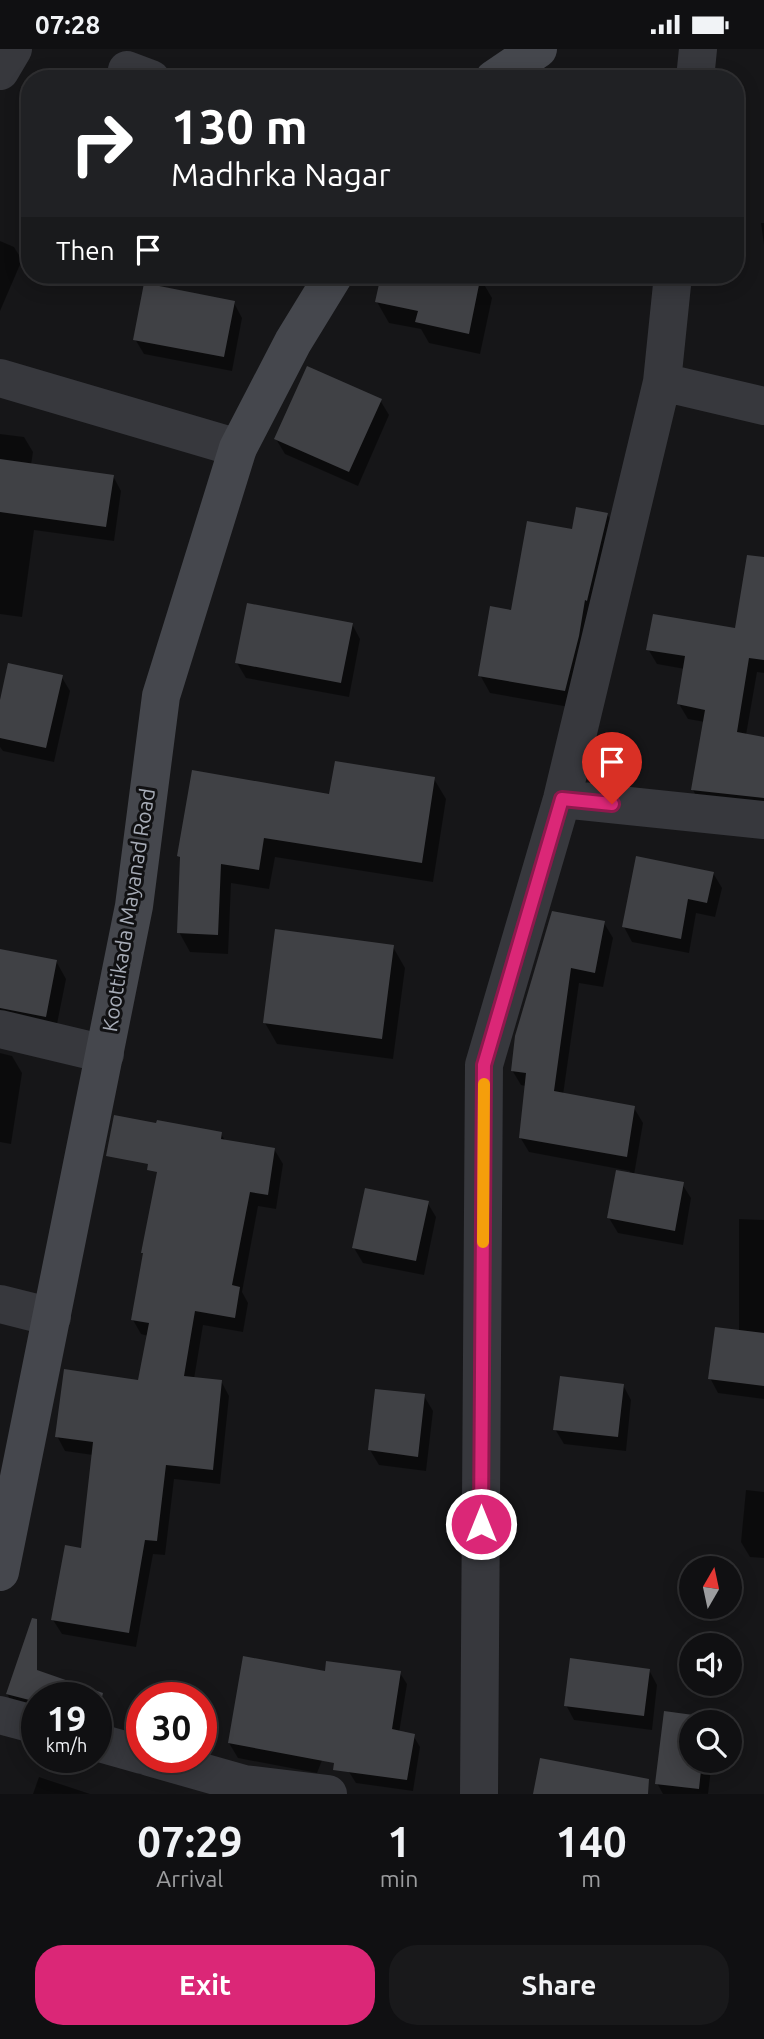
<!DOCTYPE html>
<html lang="en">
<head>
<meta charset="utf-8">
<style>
  :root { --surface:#101012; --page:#19191b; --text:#f1f3f6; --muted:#9c9d9f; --line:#303032; --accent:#db2777 }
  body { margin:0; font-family:Ubuntu,sans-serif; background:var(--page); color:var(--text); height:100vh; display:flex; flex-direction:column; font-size:26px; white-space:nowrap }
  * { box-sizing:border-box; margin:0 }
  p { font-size:23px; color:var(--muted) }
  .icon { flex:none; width:38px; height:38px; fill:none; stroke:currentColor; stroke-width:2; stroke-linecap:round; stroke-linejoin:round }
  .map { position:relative; height:1745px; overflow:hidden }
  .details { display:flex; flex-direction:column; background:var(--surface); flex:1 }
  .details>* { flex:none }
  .guide { position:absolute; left:21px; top:21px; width:723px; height:214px; border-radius:28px; box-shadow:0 4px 18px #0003,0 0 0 2px var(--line); background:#202124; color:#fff; overflow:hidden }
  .needle { width:46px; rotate:9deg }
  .controls { position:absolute; left:679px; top:1507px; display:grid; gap:14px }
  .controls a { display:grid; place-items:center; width:63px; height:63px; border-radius:50%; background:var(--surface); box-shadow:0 4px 18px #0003,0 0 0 2px var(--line); font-size:35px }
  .speed { position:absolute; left:21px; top:1633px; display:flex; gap:14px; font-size:35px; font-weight:700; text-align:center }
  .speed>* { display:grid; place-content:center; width:91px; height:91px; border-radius:50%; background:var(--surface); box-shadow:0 4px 18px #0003,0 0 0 2px var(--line); line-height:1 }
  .speed small { font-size:18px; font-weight:400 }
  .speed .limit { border:10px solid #d22; background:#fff; color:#111 }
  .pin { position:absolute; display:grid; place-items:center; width:60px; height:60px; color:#fff; margin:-72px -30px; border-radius:50% 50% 50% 0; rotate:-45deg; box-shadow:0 0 7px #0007 }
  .pin .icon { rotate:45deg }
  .me { position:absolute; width:77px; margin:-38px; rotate:0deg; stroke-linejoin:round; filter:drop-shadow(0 0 5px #0008) }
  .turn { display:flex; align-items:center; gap:24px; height:147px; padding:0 35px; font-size:32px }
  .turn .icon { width:91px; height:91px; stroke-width:2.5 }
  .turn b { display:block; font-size:49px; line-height:60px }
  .then { display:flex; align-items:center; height:66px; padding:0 35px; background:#0003; gap:14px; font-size:26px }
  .eta { display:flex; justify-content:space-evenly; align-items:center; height:119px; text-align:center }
  .eta b { font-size:42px; font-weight:700; line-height:49px }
  .primary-button { display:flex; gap:14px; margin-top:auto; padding:14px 35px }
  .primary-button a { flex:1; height:80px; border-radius:28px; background:var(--accent); color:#fff; font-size:28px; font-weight:700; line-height:80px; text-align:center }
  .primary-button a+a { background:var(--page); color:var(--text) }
  .status { display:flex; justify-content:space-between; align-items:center; height:49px; padding:0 35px; background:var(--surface); direction:ltr }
  .status svg { height:19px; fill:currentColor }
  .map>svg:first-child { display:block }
  .shadow { fill:#0007 }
  .building { fill:#404145 }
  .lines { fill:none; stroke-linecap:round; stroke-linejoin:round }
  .minor { stroke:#37383d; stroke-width:38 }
  .tertiary { stroke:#37383d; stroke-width:38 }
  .secondary { stroke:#45474d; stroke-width:38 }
  .route-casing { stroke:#8e194d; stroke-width:18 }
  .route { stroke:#db2777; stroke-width:12 }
  .slow { stroke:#f59e0b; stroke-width:12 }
  .labels { text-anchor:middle; stroke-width:6; stroke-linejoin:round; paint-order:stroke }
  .street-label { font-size:21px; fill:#a8adb8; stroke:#111113 }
</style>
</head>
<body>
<div class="status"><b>07:28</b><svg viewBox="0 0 49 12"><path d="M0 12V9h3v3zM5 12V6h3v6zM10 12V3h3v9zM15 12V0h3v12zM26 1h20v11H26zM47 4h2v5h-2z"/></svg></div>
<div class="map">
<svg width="764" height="1745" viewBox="0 0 764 1745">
  <rect width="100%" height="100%" fill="#161618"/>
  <path class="shadow" d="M761,174H764V196Z
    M0,192L14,198L22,211L0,262Z
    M382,226H484L482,232L492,249L480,305L429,294L421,280L389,274L377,253Z
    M234,254L242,269L232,322L144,305L135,290Z
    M380,351L389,366L358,437L285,405L276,390Z
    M0,385L24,388L33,403L31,416L113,427L121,442L114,492L34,481L22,568L0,565Z
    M607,465L618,483L575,659L490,644L480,626L513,563L573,482Z
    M764,563V624L757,623L746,686L764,689V763L701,756L693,741L705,673L688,670L679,655L685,620L657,615L648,600L736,581Z
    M352,575L360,590L349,648L246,629L237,614Z
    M61,627L70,642L54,713L3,702L0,698V659Z
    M434,730L446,750L433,833L275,808L269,840L231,834L228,905L190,903L179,883L182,812L179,807L331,747Z
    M713,824L722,839L715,868L696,864L689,904L632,893L624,878Z
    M604,874L613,889L603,938L579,934L563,1046L634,1059L643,1074L634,1126L682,1135L691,1149L683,1196L618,1184L609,1169L630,1122L529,1103L520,1088L526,1037L521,1036L512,1021L517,987Z
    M393,898L405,919L393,1010L277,995L265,974Z
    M0,902L56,912L66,930L55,985L0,978Z
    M0,1004L12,1007L22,1024L11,1095L0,1093Z
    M221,1085L226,1093L274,1100L283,1115L276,1160L258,1157L242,1243L248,1254L243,1283L203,1276L194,1330L221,1332L229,1347L220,1435L174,1430L165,1506L153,1505L136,1598L62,1585L53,1571L82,1501L93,1406L65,1402L57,1387L140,1333L148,1287L141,1285L133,1271Z
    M427,1153L436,1168L424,1226L363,1214L354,1199Z
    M739,1170L764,1171V1350L718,1344L710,1329L739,1283Z
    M623,1336L631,1351L626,1402L564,1395L555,1380Z
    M424,1347L433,1362L426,1422L379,1416L370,1401Z
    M746,1441L764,1443V1509L750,1508L741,1493Z
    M649,1621L657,1636L652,1681L574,1671L566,1656Z
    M400,1624L407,1635L399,1684L413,1686L420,1698L413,1742L356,1734L349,1723Z
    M350,1641L317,1724L238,1709L229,1694Z
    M7,1645L72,1647L71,1648H37V1665L16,1660Z
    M665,1664L707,1669L709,1673H691V1712H712L708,1745H663L657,1734Z
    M39,1728L90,1745H33Z"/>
  <path class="building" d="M381,226H481L469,285L415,273L418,262L375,253Z
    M144,234L235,252L224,308L133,291Z
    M307,317L382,350L349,423L274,390Z
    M0,410L114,426L106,478L0,463Z
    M576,458L608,464L587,552L585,551L579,587L565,642L478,627L490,557L511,561L527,472L572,480Z
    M747,506L764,508V611L749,609L737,683L764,688V749L691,741L705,661L677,655L685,607L646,601L653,565L735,579Z
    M247,554L353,574L341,634L235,614Z
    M8,614L63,626L46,699L0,689V651Z
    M335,712L435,728L422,814L264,789L259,821L221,815L218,886L177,884L180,808L177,807L192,721L329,745Z
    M636,807L714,823L707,854L688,850L681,890L622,878Z
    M552,862L605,872L595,924L571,919L554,1042L635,1057L627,1108L519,1089L526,1024L511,1022L515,987Z
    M275,880L394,896L382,990L263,974Z
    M0,900L57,911L46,968L0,959Z
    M114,1066L156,1074L157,1071L222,1083L221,1090L275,1099L268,1146L250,1143L232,1236L240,1238L235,1269L195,1262L184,1327L222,1331L213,1421L166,1416L157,1492L145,1491L129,1584L51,1571L65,1496L81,1499L93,1393L55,1388L64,1320L138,1331L149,1274L131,1271L143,1204H141L157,1123L147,1121L148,1115L106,1107Z
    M616,1121L684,1133L675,1182L607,1169Z
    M365,1139L429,1152L416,1212L352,1199Z
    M715,1278L764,1284V1337L708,1330Z
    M560,1327L624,1335L618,1388L553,1381Z
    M375,1340L425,1345L418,1408L368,1401Z
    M32,1569L37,1570V1621L103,1644L102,1648H37V1653L6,1645Z
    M243,1607L325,1622L326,1612L401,1622L392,1680L415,1685L407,1731L333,1721L334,1714L228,1694Z
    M570,1609L650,1620L644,1667L564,1657Z
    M664,1662L708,1668L707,1673H691V1712H702L699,1740L655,1735Z
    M540,1709L649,1730L648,1745H533Z"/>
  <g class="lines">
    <path class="minor" d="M127,21L151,30
      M0,22L13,0
      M695,30L698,0
      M0,329L238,399
      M662,333L764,357
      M562,750L764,771
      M0,980L105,1005
      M0,1255L52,1268
      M479,1745L484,1016L562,750L662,333L673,226"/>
    <path class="tertiary" d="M0,1666L37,1676
      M96,1693L142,1706
      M149,1708L244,1735L328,1745"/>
    <path class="secondary" d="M494,30L538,0
      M0,1523L134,857L161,647L238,399L293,293L334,226"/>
  </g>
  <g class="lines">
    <g class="route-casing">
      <path id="route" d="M481,1475L484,1016L562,750L612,755"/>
    </g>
    <use href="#route" class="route"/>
    <path class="slow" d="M483,1193L484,1035"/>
  </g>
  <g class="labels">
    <g class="street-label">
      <text transform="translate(129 861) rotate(-81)" y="7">Koottikada Mayanad Road</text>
    </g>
  </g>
</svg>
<div class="controls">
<a><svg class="needle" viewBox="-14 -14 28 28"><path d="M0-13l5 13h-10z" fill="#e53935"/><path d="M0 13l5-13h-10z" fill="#9c9d9f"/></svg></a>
<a><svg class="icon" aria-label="sound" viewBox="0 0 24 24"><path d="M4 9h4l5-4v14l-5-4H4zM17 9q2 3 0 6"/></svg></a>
<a><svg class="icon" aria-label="search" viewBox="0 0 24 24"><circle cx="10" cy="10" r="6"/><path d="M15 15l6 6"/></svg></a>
</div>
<div class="speed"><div>19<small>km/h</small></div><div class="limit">30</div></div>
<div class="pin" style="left:612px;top:755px;background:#d93025"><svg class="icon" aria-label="arrive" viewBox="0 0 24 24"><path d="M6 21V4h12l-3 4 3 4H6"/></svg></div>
<svg class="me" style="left:481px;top:1475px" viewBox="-20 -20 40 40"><circle r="17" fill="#db2777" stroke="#fff" stroke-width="3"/><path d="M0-11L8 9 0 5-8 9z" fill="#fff"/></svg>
<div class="guide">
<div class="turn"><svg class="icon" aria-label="right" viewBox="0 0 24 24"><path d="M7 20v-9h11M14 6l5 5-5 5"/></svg><div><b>130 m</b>Madhrka Nagar</div></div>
<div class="then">Then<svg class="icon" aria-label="arrive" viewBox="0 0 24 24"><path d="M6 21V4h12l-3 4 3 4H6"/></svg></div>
</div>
</div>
<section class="details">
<div class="eta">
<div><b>07:29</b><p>Arrival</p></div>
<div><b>1</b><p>min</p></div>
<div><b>140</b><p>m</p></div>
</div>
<div class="primary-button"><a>Exit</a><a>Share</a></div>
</section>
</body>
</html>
